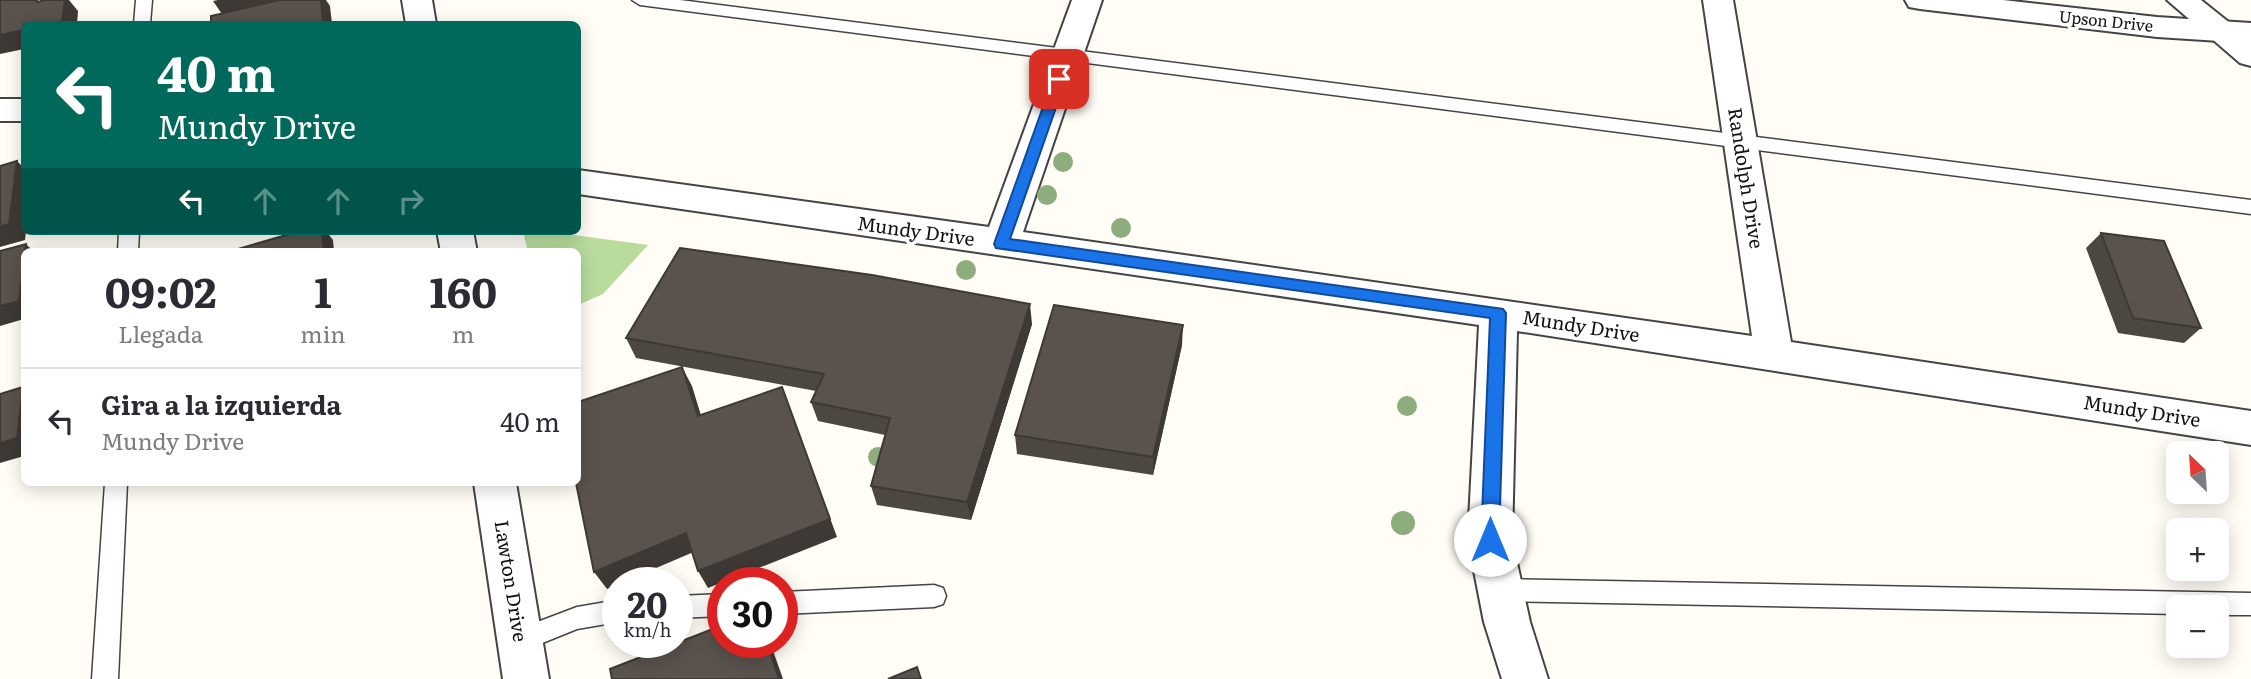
<!DOCTYPE html>
<html lang="es">
<head>
<meta charset="utf-8">
<style>
  :root { --surface:#fff; --page:#f7f7f7; --text:#2b2b33; --muted:#7c7c81; --line:#e1e1e2 }
  body { margin:0; font-family:Literata,serif; background:var(--page); color:var(--text); height:100vh; display:flex; flex-direction:column; font-size:26px; white-space:nowrap }
  * { box-sizing:border-box; margin:0 }
  p { font-size:23px; color:var(--muted) }
  .icon { flex:none; width:38px; height:38px; fill:none; stroke:currentColor; stroke-width:2; stroke-linecap:round; stroke-linejoin:round }
  .map { position:relative; flex:1; overflow:hidden }
  .drawer { position:absolute; left:21px; top:248px; width:560px; height:238px; display:flex; flex-direction:column; background:var(--surface); border-radius:10px; box-shadow:0 4px 18px #0003 }
  .drawer>* { flex:none }
  .banner { position:absolute; left:21px; top:21px; width:560px; height:214px; border-radius:10px; box-shadow:0 4px 18px #0003; background:#00695c; color:#fff; overflow:hidden }
  .needle { width:46px; rotate:335deg }
  .controls { position:absolute; left:2166px; top:441px; display:grid; gap:14px }
  .controls a { display:grid; place-items:center; width:63px; height:63px; border-radius:10px; background:var(--surface); box-shadow:0 4px 18px #0003; font-size:35px }
  .speed { position:absolute; left:602px; top:567px; display:flex; gap:14px; font-size:35px; font-weight:700; text-align:center }
  .speed>* { display:grid; place-content:center; width:91px; height:91px; border-radius:50%; background:var(--surface); box-shadow:0 4px 18px #0003; line-height:1 }
  .speed small { font-size:18px; font-weight:400 }
  .speed .limit { border:10px solid #d22; background:#fff; color:#111 }
  .pin { position:absolute; display:grid; place-items:center; width:60px; height:60px; color:#fff; margin:-30px; border-radius:14px; box-shadow:0 4px 10px #0006 }
  .me { position:absolute; width:77px; margin:-38px; rotate:0deg; stroke-linejoin:round; filter:drop-shadow(0 0 5px #0008) }
  .turn { display:flex; align-items:center; gap:24px; height:147px; padding:0 21px; font-size:32px }
  .turn .icon { width:91px; height:91px; stroke-width:2.5 }
  .turn b { display:block; font-size:49px; line-height:60px }
  .lanes { display:flex; align-items:center; height:66px; padding:0 21px; background:#0003; justify-content:center; gap:35px; direction:ltr }
  .lanes .off { opacity:.35 }
  .eta { display:flex; justify-content:space-evenly; align-items:center; height:119px; text-align:center }
  .eta b { font-size:42px; font-weight:700; line-height:49px }
  ul { padding:0; list-style:none }
  li { display:flex; align-items:center; gap:21px; height:105px; padding:0 21px; border-top:2px solid var(--line) }
  li div { flex:1 }
  li b { display:block; font-size:26px }
  li em { font-style:normal }
  .map>svg:first-child { display:block }
  .forest { fill:#b9dc9c }
  .lines { fill:none; stroke-linecap:round; stroke-linejoin:round }
  .service-casing { stroke:#444; stroke-width:3 }
  .minor-casing { stroke:#444; stroke-width:4 }
  .tertiary-casing { stroke:#444; stroke-width:4 }
  .service { fill:#fff; fill-rule:evenodd }
  .minor { fill:#fff; fill-rule:evenodd }
  .tertiary { fill:#fff; fill-rule:evenodd }
  .tree { fill:#8dad7f }
  .wall { fill:#4d4742 }
  .shaded-wall { fill:#3f3936 }
  .building { fill:#5a524d; stroke:#3f3936; stroke-width:2 }
  .route { fill:#1a73e8; stroke:#114b97; stroke-width:2 }
  .labels { text-anchor:middle; stroke-width:7; stroke-linejoin:round; paint-order:stroke }
  .far-street-label { font-size:16px; fill:#111; stroke:#fff }
  .street-label { font-size:19px; fill:#111; stroke:#fff }
</style>
</head>
<body>
<div class="map">
<svg width="2251" height="679" viewBox="0 0 2251 679">
  <rect width="100%" height="100%" fill="#fffdf5"/>
  <path class="forest" d="M532,231H544L648,245L603,294L578,305V252H528L524,235Z"/>
  <g class="lines">
    <g class="service-casing">
      <path id="service" d="M136,0H152L150,24H134Z
        M632,0H680L2251,200V214L640,5Z
        M119,231H139L138,252H118Z
        M105,483H127L118,679H92Z
        M1499,579L2251,593V615H2217V607H2179V614L1499,601L1490,598L1487,590L1490,582Z
        M934,585L943,588L946,596L943,604L934,607L782,614V592Z
        M723,594V616L677,618V596Z
        M618,600V622L577,629L520,652L511,648L507,640L511,632L577,607Z"/>
    </g>
    <g class="minor-casing">
      <path id="minor" d="M402,0H432L436,24H406Z
        M1072,0H1102L1023,232L1752,336L1703,0H1733L1791,342L2251,411V445L1517,331L1512,540L1530,622L1548,679H1502L1484,622L1468,540L1479,325L578,194V170L989,227Z
        M1905,0H2003L2157,17L2251,23V43L2157,37L1920,9L1909,7Z
        M0,99H24V121H0Z
        M437,231H473L477,252H441Z
        M474,483H516L549,679H503Z"/>
    </g>
    <g class="tertiary-casing">
      <path id="tertiary" d="M2167,0H2201L2251,40V66L2240,63Z"/>
    </g>
    <use href="#service" class="service"/>
    <use href="#minor" class="minor"/>
    <use href="#tertiary" class="tertiary"/>
  </g>
  <g class="tree">
    <circle cx="1063" cy="162" r="10"/>
    <circle cx="1047" cy="195" r="10"/>
    <circle cx="1121" cy="228" r="10"/>
    <circle cx="966" cy="270" r="10"/>
    <circle cx="1407" cy="406" r="10"/>
    <circle cx="878" cy="457" r="10"/>
    <circle cx="1403" cy="523" r="12"/>
  </g>
  <path class="wall" d="M2101,233L2201,328L2184,343L2118,333L2086,248Z
    M1032,324L971,520L877,505L871,486L885,435L818,421L811,402L816,391L636,358L626,338Z
    M1182,345L1153,475L1017,454L1015,435Z"/>
  <path class="shaded-wall" d="M65,0H69L78,11L77,24H47Z
    M218,0H294L224,17L213,1Z
    M321,0H326L330,6L332,24H316Z
    M24,30V49L0,54V35Z
    M17,161L24,168V231H26L25,240L0,247V227Z
    M322,231H326L333,240L334,252H324Z
    M26,244L34,252H25Z
    M24,256V319L0,326V306Z
    M1030,304L1032,324L971,520L967,502Z
    M1183,325L1182,345L1153,475V457Z
    M682,367L692,386L707,435L698,416Z
    M23,387L24,388V456L0,463V443Z
    M782,387L837,537L708,588L698,571Z
    M686,533L696,551L621,583H618V584L607,589L594,572Z
    M715,628L723,640L719,642Z
    M767,642H770L783,679H779Z"/>
  <path class="building" d="M0,0H37V2L45,0H65L62,21L47,24H24V30L0,35Z
    M279,0H321L323,23L316,24H211V16Z
    M17,161L9,224L0,227V166Z
    M300,231H322L324,252H238V249Z
    M2101,233L2164,241L2201,328L2133,318Z
    M26,244L19,301L0,306V251Z
    M680,248L872,275L1030,304L967,502L871,486L890,418L811,402L824,374L626,338Z
    M1054,305L1183,325L1153,457L1015,435Z
    M682,367L698,416L782,387L830,519L698,571L686,533L594,572L576,483H578V402Z
    M23,387L17,438L0,443V394Z
    M715,628L719,642L723,640V642H767L779,679H612L610,669Z
    M917,667L921,679H888Z"/>
  <path class="route" d="M1059,75L1066,79L1010,239L1503,309L1506,313L1499,540L1496,546L1490,548L1483,546L1481,540L1490,318L996,248L994,244L1053,79Z"/>
  <g class="labels">
    <g class="far-street-label">
      <text transform="translate(2106 21) rotate(6)" y="6">Upson Drive</text>
    </g>
    <g class="street-label">
      <text transform="translate(1746 178) rotate(81)" y="7">Randolph Drive</text>
      <text transform="translate(916 231) rotate(8)" y="7">Mundy Drive</text>
      <text transform="translate(1581 326) rotate(9)" y="7">Mundy Drive</text>
      <text transform="translate(2142 411) rotate(9)" y="7">Mundy Drive</text>
      <text transform="translate(511 581) rotate(81)" y="7">Lawton Drive</text>
    </g>
  </g>
</svg>
<div class="controls">
<a><svg class="needle" viewBox="-14 -14 28 28"><path d="M0-13l5 13h-10z" fill="#e53935"/><path d="M0 13l5-13h-10z" fill="#7c7c81"/></svg></a>
<a>+</a>
<a>−</a>
</div>
<div class="speed"><div>20<small>km/h</small></div><div class="limit">30</div></div>
<div class="pin" style="left:1059px;top:79px;background:#d93025"><svg class="icon" aria-label="arrive" viewBox="0 0 24 24"><path d="M6 21V4h12l-3 4 3 4H6"/></svg></div>
<svg class="me" style="left:1490px;top:540px" viewBox="-20 -20 40 40"><circle r="19" fill="#fff"/><path d="M0-13L10 11 0 6-10 11z" fill="#1a73e8"/></svg>
<div class="banner">
<div class="turn"><svg class="icon" aria-label="left" viewBox="0 0 24 24"><path d="M17 20v-9H6M10 6l-5 5 5 5"/></svg><div><b>40 m</b>Mundy Drive</div></div>
<div class="lanes"><svg class="icon" aria-label="left" viewBox="0 0 24 24"><path d="M17 20v-9H6M10 6l-5 5 5 5"/></svg><svg class="icon off" aria-label="ahead" viewBox="0 0 24 24"><path d="M12 20V5M6 11l6-6 6 6"/></svg><svg class="icon off" aria-label="ahead" viewBox="0 0 24 24"><path d="M12 20V5M6 11l6-6 6 6"/></svg><svg class="icon off" aria-label="right" viewBox="0 0 24 24"><path d="M7 20v-9h11M14 6l5 5-5 5"/></svg></div>
</div>
<section class="drawer">
<div class="eta">
<div><b>09:02</b><p>Llegada</p></div>
<div><b>1</b><p>min</p></div>
<div><b>160</b><p>m</p></div>
</div>
<ul>
<li><svg class="icon" aria-label="left" viewBox="0 0 24 24"><path d="M17 20v-9H6M10 6l-5 5 5 5"/></svg><div><b>Gira a la izquierda</b><p>Mundy Drive</p></div><em>40 m</em></li>
</ul>
</section>
</div>
</body>
</html>
